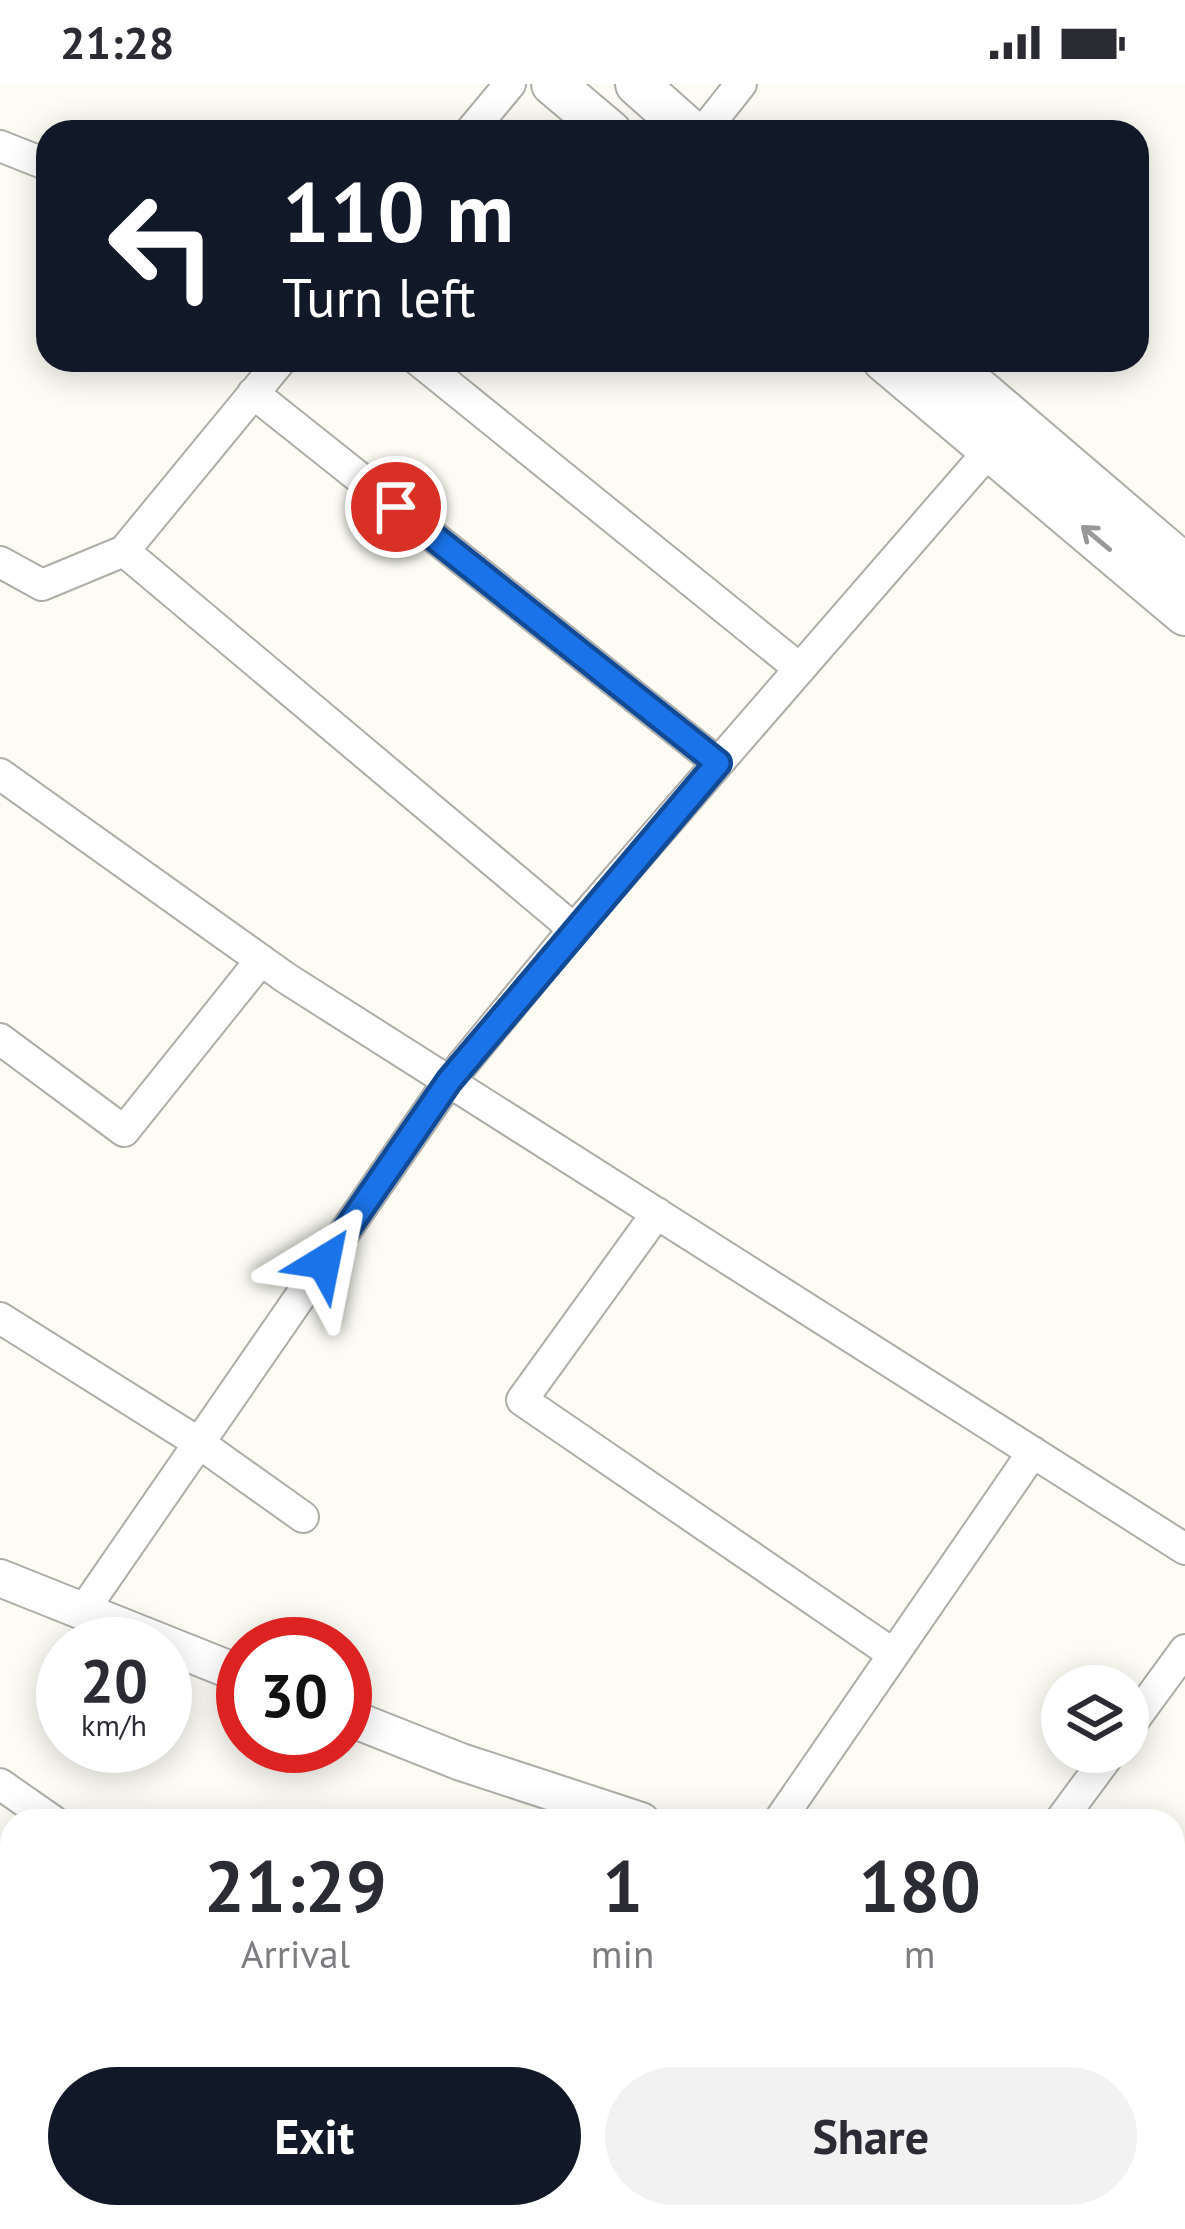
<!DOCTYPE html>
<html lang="en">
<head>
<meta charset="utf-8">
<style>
  :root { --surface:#fff; --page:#f2f2f3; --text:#2b2b33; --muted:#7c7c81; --accent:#111827 }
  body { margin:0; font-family:"PT Sans",sans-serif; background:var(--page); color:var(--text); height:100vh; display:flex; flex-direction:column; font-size:45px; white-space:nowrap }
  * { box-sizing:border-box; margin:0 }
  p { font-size:39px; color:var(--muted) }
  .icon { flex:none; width:66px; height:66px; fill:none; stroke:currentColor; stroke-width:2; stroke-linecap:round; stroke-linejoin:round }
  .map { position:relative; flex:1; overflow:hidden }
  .panel { position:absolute; left:0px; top:1725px; width:1185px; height:420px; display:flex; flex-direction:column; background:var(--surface); border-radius:36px 36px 0 0; box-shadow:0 6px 30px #0003 }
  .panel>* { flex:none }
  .hud { position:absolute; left:36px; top:36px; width:1113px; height:252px; border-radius:36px; box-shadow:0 6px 30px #0003; background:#111827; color:#fff; overflow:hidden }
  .fabs { position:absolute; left:1041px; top:1581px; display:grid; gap:24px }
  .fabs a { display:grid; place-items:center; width:108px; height:108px; border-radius:50%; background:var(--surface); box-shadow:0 6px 30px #0003; font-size:60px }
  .speed { position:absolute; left:36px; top:1533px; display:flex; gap:24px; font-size:60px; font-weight:700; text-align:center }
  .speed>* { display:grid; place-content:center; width:156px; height:156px; border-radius:50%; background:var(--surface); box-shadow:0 6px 30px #0003; line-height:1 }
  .speed small { font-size:30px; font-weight:400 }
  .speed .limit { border:18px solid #d22; background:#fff; color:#111 }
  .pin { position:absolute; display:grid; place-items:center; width:102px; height:102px; color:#fff; margin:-51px; border:6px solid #fff; border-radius:50%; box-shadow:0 3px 12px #0007 }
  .me { position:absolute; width:132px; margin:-66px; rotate:35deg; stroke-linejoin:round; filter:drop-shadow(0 0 9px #0008) }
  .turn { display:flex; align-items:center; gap:42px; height:252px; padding:0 48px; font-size:54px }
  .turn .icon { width:156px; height:156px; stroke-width:2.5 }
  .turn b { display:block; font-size:84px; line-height:102px }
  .eta { display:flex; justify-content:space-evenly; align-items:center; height:204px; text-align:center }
  .eta b { font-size:72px; font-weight:800; line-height:84px }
  .button { display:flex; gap:24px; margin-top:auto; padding:24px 48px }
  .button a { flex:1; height:138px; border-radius:72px; background:var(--accent); color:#fff; font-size:48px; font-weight:800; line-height:138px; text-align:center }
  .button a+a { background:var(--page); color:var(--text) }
  .status { display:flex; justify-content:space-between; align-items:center; height:84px; padding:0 60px; background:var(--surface); direction:ltr }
  .status svg { height:33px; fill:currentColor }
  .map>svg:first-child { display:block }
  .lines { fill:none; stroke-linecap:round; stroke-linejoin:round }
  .minor-casing { stroke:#aeada7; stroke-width:34 }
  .tertiary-casing { stroke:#aeada7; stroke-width:40 }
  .secondary-casing { stroke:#aeada7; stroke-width:46 }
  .primary-casing { stroke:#b0632c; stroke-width:50 }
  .minor { stroke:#fff; stroke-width:30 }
  .tertiary { stroke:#fff; stroke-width:36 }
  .secondary { stroke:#fff; stroke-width:42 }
  .primary { stroke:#f9b280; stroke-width:45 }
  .oneway { stroke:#989896 }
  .route-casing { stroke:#114b97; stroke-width:30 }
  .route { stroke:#1a73e8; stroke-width:21 }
</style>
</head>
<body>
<div class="status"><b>21:28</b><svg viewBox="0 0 49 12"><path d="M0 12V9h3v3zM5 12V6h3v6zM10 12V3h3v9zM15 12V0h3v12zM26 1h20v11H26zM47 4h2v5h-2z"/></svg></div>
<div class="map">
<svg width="1185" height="2145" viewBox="0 0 1185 2145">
  <rect width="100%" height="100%" fill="#fcfbf4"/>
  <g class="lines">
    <g class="minor-casing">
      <path id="minor" d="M470,48L510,0
        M703,48L741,0
        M0,62L48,81
        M418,276L800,585
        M253,309L718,679
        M124,467L574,845
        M0,478L42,501L124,467L281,276
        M0,690L286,894L1185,1465
        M0,955L124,1047L261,876
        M657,1129L522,1316L893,1570
        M0,1234L199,1359L303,1433
        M83,1527L449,997L574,845L1002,352
        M1128,1644L1185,1566
        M0,1700L53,1737
        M779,1737L1033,1368
        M1060,1737L1111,1668
        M0,1969L12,1978
        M590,2133L606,2145
        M22,2145L28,2133
        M303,2145L309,2133
        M667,2145L676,2133"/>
    </g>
    <g class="tertiary-casing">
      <path id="tertiary" d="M0,1494L243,1591
        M345,1632L461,1678L641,1737
        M1173,1952L1185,1957"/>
    </g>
    <g class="secondary-casing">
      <path id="secondary" d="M553,0L610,48
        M637,0L691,48
        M884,276L1185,530
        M944,276L1185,482"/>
    </g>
    <g class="primary-casing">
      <path id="primary" d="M1173,2052L1185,2030
        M1122,2145L1129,2133"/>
    </g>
    <use href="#minor" class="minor"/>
    <use href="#tertiary" class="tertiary"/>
    <use href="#secondary" class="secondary"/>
    <use href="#primary" class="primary"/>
  </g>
  <defs><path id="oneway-shaft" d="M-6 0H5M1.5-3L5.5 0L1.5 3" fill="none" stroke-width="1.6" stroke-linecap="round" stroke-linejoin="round" transform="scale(3)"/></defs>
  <use class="oneway" href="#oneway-shaft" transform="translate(1096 454) rotate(-140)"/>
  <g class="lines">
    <g class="route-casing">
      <path id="route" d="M324,1178L449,997L718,679L396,423"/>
    </g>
    <use href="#route" class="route"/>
  </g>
</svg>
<div class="fabs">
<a><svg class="icon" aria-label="layers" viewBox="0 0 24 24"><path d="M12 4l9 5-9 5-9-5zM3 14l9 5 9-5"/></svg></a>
</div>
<div class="speed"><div>20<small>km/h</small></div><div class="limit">30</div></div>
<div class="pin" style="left:396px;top:423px;background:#d93025"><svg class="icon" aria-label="arrive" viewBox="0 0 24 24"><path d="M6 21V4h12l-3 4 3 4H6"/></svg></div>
<svg class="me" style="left:324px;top:1178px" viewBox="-20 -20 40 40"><path d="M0-17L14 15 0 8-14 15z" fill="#1a73e8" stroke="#fff" stroke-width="4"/></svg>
<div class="hud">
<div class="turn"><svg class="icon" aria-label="left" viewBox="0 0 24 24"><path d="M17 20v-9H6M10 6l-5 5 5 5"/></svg><div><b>110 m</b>Turn left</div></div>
</div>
<section class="panel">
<div class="eta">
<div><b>21:29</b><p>Arrival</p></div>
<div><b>1</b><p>min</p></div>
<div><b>180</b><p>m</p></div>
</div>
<div class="button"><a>Exit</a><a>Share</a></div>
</section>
</div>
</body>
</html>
